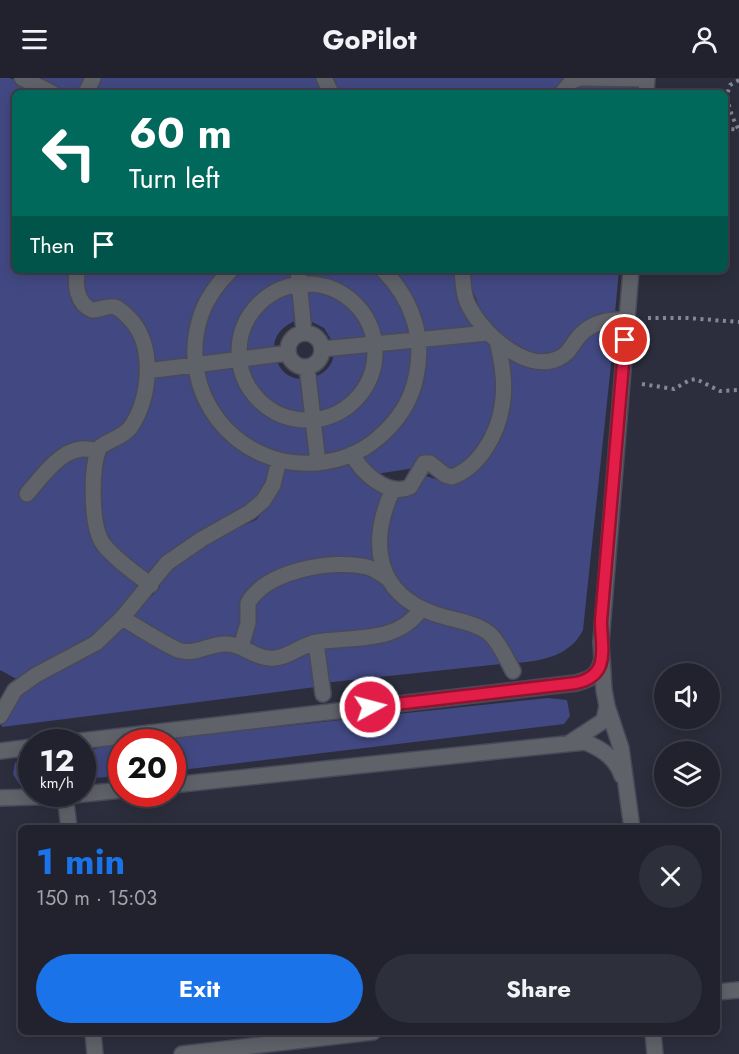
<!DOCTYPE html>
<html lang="en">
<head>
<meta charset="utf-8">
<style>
  :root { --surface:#21222e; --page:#2d2f3a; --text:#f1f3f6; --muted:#a2a4aa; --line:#3e3f4a; --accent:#1a73e8 }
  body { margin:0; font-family:Jost,sans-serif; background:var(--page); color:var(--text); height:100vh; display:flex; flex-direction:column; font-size:22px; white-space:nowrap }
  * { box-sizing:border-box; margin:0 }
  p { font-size:20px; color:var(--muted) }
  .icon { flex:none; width:33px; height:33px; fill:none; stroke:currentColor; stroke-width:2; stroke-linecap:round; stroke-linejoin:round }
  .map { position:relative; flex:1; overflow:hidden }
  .panel { position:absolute; left:18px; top:747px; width:702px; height:210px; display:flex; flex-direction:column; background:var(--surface); border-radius:9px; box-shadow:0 3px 15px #0003,0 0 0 2px var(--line) }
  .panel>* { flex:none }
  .guide { position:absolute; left:12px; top:12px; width:716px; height:183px; border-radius:9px; box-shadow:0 3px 15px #0003,0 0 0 2px var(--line); background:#00695c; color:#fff; overflow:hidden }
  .tools { position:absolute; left:654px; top:585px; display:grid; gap:12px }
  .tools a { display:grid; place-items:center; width:66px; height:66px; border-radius:50%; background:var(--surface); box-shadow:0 3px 15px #0003,0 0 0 2px var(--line); font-size:30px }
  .speed { position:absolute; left:18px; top:651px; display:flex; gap:12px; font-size:30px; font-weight:700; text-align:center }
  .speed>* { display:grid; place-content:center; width:78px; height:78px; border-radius:50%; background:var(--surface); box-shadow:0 3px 15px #0003,0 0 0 2px var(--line); line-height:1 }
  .speed small { font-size:15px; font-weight:400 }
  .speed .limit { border:9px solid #d22; background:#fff; color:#111 }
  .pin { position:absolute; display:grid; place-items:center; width:51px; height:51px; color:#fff; margin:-26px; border:3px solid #fff; border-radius:50%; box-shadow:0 2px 6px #0007 }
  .me { position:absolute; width:66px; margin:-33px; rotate:83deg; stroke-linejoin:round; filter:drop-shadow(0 0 4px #0008) }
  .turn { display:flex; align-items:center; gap:21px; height:126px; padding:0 18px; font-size:27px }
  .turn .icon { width:78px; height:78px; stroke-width:2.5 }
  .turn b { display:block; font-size:42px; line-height:51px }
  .then { display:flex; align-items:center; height:57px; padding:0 18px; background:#0003; gap:12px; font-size:22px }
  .round { display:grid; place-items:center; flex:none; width:63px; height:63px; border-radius:32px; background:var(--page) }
  .overview { display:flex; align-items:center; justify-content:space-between; height:102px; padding:0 18px }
  h1 { font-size:36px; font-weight:700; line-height:45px; color:var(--accent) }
  .primary-button { display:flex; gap:12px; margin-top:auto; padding:12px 18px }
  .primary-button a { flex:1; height:69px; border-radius:36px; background:var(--accent); color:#fff; font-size:24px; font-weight:700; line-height:69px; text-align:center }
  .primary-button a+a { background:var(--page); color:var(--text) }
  header { display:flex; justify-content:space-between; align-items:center; height:78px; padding:0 18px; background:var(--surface); font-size:27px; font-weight:700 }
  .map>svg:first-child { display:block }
  .green { fill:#424882 }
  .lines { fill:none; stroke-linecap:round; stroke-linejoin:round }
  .minor-casing { stroke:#484a59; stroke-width:18 }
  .path { stroke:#858793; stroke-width:4; stroke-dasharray:3 4.5; stroke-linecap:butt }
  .minor { stroke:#606269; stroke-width:15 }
  .route-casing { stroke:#92132f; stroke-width:15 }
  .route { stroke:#e11d48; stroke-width:10 }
</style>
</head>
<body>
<header><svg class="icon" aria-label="menu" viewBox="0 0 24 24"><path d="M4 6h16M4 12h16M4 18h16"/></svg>GoPilot<svg class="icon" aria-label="person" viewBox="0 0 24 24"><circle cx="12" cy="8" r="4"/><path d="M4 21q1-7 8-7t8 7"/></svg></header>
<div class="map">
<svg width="739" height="976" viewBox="0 0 739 976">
  <rect width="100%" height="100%" fill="#2c2e3d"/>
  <path class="green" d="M0,0H10L41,15H15V192H74L77,220L116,234L140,265L143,304L125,348L56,389L83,374L89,379L90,432L136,503L138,514L100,555L20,603L0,592Z
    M31,0H89L83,14C60,16 50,10 31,0Z
    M98,0H319L326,15H91Z
    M329,0H571L557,15H336Z
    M588,7L629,8L634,15H570L578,8Z
    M83,192H224L186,281L158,284L154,281L131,232L95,228L80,210Z
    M235,192H292L293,202C254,209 234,240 234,279L197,282L204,239Z
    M302,192H378L393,208L414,258L379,262C370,223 343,201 303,201Z
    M389,192H458L481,253L422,259Z
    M469,192H619L615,235L567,270L542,279L510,266L483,238L472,211Z
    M304,209C334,211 360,231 369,259L333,265L324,250L306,241Z
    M294,210L297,242C283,248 273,257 274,273L241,278C241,244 260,217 294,210Z
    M607,249L612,250L614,258L583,552C571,577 543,583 517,585L515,584L511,573L416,523L388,494L386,454L395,419L407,417L423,397L444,404L490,371L506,277L528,287Z
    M483,261L488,263L495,274L499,330L478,376L453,394L428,376H424L415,390L376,396L359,378L393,352L424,268Z
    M414,267L413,297L392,339L354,370L321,382L316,345C353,337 381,309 379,271Z
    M371,270C373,302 346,333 315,337L311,300C325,296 333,288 334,274Z
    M276,280C280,294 289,301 304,301L308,338C277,339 248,314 242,284Z
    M236,282C243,318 272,347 310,345L313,381L283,378L241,358L215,327L200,293Z
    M187,293L191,296L197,315L273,389L259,423L151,500L110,469L99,437L101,378L129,362L138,351L154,301L159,295Z
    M348,383L384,416L375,485L257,507L241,560L188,570L132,539L137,532L159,511L163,496L219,458L256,442L272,422L282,388Z
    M369,492L414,530L407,543L270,577L247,564L253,533L261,516L298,499L318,495Z
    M423,537L458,551L478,555L490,563L501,586L323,605V571L326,569Z
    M121,547L180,577L218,570L255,580L310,573L316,609L2,649L1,644L26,610L97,572Z
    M548,620L567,622L570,638L564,646L173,693L172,664H134Z
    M121,666V698L93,700C66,673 102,668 121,666Z
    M27,679H31V709L19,706L13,696L15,685Z"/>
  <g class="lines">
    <g class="minor-casing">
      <path id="minor" d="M22,0L52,15
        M324,0L331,15
        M583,0L647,1
        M86,15L93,0
        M562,15L572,3L580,0
        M646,15L647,0
        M78,192C74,206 77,226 92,232C100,232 108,227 115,229C121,231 126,237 130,241C155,267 151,321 130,350C122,360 108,362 99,370C91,390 90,450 104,467C115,481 137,497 151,507
        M231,192C218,205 207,219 201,237C175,314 235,391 316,385C339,383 361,375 378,360C397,344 411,324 416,299C425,259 412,221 383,192
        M298,192L304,254
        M462,192C463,202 463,215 467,224C479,252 524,295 557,281C567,277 570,271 576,262C586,248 603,241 620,242
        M631,192L601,564L604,612L607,628L621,670L632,750
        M239 274a68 68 0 1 1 136 0a68 68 0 1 1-136 0Z
        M288 272a17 17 0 1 1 34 0a17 17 0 1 1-34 0Z
        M322,271L488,255
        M307,289L318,385
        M147,293L288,275
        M352,376C362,395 388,419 410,409L424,385H430L445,397L452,399C480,389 498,355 502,328C506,307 502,283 497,263
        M393,411C369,463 374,515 435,536C452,542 477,544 491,557C500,566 507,582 513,593
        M27,416C44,396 68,360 98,374
        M122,540C138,549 162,565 178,572C196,578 209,565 227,566C242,566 253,579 269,580C286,582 300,567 317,564C352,558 398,566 421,531
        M316,565L323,616
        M241,569L248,545V525C267,492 333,481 367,489C375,491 381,496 387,500
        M0,638L15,612L36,597L96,565L122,540L167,485L202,461L250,434L263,423L273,407L279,382
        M72,664L576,605C591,601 599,597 602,581
        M571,664L600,645L604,642L607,628
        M0,673L32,669
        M172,707L585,664C602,671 616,680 622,698
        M65,716L69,750
        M0,720L65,718L122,712
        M717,914L739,912
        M93,954L95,976
        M653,954L655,976
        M182,976L373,954"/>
    </g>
    <path class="path" d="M739,2L730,7C724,20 732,40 739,52
      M724,50L739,52
      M648,240H688L739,244
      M642,306L674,311L690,302L696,301L720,313L739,312"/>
    <use href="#minor" class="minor"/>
  </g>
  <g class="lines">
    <g class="route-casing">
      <path id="route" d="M370,629L576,605C611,597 601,571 601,543L625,262"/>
    </g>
    <use href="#route" class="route"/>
  </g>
</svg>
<div class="tools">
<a><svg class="icon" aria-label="sound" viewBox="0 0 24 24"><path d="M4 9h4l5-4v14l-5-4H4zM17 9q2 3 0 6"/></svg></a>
<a><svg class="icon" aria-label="layers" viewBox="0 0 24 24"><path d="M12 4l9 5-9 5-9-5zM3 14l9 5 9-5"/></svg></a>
</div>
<div class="speed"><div>12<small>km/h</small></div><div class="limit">20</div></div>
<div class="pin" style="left:625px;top:262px;background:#d93025"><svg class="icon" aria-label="arrive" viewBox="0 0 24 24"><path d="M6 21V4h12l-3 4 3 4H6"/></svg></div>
<svg class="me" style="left:370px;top:629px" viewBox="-20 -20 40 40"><circle r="17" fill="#e11d48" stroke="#fff" stroke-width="3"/><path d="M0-11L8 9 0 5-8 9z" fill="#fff"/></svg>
<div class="guide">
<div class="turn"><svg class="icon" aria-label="left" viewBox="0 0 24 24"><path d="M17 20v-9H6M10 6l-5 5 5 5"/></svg><div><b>60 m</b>Turn left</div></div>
<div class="then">Then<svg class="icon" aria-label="arrive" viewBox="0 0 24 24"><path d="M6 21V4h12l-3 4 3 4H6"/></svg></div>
</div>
<section class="panel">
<div class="overview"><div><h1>1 min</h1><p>150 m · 15:03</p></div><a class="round"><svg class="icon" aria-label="close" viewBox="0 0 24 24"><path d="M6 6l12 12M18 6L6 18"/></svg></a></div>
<div class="primary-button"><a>Exit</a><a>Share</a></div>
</section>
</div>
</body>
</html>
